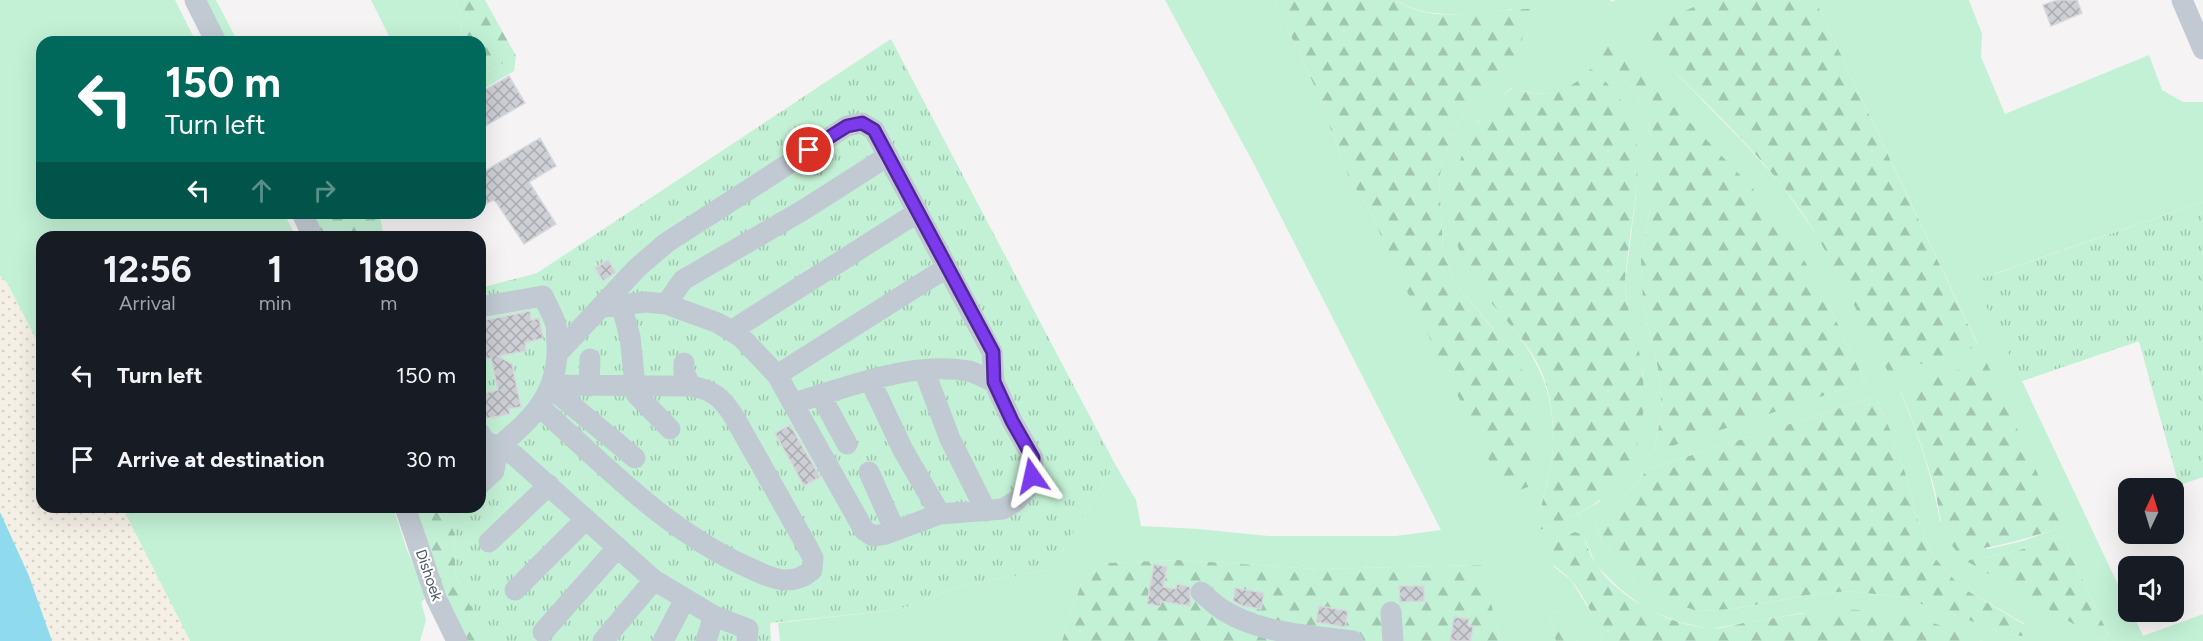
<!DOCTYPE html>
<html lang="en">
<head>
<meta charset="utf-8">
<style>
  :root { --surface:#171b24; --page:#242831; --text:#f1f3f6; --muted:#9ea1a6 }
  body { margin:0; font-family:Figtree,sans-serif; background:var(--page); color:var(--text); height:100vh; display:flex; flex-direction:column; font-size:22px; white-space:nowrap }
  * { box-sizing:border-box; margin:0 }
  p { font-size:20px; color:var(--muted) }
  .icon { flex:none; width:33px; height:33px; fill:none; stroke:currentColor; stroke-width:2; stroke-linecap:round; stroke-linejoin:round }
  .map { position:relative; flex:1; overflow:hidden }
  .details { position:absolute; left:36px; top:231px; width:450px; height:282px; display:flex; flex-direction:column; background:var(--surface); border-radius:18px; box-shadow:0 6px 24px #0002 }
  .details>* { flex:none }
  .top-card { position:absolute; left:36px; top:36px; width:450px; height:183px; border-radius:18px; box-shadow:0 6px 24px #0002; background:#00695c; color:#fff; overflow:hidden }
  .needle { width:39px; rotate:4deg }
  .buttons { position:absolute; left:2118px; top:478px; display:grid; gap:12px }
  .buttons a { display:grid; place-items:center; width:66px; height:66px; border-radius:12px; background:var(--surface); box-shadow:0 6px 24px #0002; font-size:30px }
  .pin { position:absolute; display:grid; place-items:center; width:51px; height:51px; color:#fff; margin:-26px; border:3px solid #fff; border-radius:50%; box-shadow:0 2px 6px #0007 }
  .me { position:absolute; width:66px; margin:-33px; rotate:349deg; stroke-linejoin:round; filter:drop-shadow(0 0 4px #0008) }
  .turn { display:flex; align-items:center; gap:21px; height:126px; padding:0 30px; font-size:27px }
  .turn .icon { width:78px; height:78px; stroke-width:2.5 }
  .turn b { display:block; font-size:42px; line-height:51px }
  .lanes { display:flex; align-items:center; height:57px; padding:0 30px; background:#0003; justify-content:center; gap:30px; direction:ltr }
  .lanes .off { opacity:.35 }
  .eta { display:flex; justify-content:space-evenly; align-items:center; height:102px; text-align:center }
  .eta b { font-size:36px; font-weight:700; line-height:42px }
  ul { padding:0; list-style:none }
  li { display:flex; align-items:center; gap:18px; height:84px; padding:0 30px }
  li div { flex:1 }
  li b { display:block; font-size:22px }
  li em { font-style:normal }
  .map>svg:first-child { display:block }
  .grass { fill:#c3f1d5; fill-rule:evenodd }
  .forest { fill:url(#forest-firs) }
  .sand { fill:url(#sand-dots) }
  .park { fill:url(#park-tufts) }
  .water { fill:#90daee }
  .building { fill:url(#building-cross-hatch); stroke:#d7d9de; stroke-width:1.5 }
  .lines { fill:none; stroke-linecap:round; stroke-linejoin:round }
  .minor { stroke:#c1cad2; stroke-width:21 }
  .route-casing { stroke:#51269a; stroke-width:15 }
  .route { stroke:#7c3aed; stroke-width:10 }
  .labels { text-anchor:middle; stroke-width:4.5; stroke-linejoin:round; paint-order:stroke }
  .street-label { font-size:15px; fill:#4a5661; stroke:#fff }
</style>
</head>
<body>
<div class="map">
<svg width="2203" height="641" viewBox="0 0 2203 641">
  <defs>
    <pattern id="forest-firs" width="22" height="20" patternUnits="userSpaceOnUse" patternTransform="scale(1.5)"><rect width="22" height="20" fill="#c3f1d5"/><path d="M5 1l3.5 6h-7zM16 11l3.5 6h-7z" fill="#a0c6b0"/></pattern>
    <pattern id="sand-dots" width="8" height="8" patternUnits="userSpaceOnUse" patternTransform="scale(1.5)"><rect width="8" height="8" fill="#f5f0e5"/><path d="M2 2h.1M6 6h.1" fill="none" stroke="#d4d0c7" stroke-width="1.8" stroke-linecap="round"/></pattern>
    <pattern id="park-tufts" width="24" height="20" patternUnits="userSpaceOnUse" patternTransform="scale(1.5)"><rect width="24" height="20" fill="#c3f1d5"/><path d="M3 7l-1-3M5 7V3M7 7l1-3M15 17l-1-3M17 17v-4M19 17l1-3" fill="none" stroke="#a0c6b0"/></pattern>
    <pattern id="building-cross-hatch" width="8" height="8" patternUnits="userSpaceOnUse" patternTransform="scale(1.5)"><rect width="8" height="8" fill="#cdcfd5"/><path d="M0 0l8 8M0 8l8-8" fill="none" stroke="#a8abb0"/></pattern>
  </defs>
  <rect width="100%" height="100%" fill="#f5f3f3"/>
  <path class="grass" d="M0,0H175L196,42H42V213H284L296,237H42V351L7,283L0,276Z
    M205,0H216L238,42H226Z
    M371,0H456L462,16L461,42H392Z
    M1165,0H1274L1316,89L1349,178L1372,214L1386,248L1495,331L1455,283L1443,250L1439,178L1449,144L1458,122L1479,98L1512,9C1478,14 1426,21 1396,0H1610L1611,2L1616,0H1710L1636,32L1747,146L1782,185L1815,233L1978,345L1815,0H1969L1982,34L1981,57L2005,114L2149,55L2162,90L2183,102H2203V202L1993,274L2203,320V477L2179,485L2139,341L2022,381L2128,606V612H2132L2143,636L2203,614V641H1982L1922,620L1802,613L1710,629L1679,622L1646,609L1619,588L1596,565L1583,535L1553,566L1571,580L1596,621L1602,641H1578L1562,611L1549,614L1556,641H1500L1481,565L1318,569L1177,560L1106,563L1083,578L1062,641H780L778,623L885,611L906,607L960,586L1051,569L1115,464L1136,500L1141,526L1199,529L1268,536H1396L1441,530L1255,166ZM1599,53L1755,191L1823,293L1865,382L1654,451L1662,411L1658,368L1643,305L1641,260L1652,197V137L1645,111L1633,90L1619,72ZM1590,69L1637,157L1636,196L1625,283L1628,312L1643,375L1599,502L1578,514L1541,530C1541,521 1541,511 1542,502C1544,490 1549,479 1551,467C1563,377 1524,341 1471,277L1477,123L1492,106L1511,88C1532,95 1559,97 1577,83C1582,79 1586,73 1590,69ZM1900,391L2061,527L2023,541L1988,549L1940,521C1932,475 1918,433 1900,391ZM1875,397L1893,436L1912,494L1914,511L1933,556L1961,587L2025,624L2021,636L2012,635L1901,597L1849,591L1808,595L1734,609L1697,611L1636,584L1601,540L1596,523C1617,507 1632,489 1648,469ZM2062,536L2109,636L2099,639L1969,561L2039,546Z
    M516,56L514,71L480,91V76Z
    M122,507H393L407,550L427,597L421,602L426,620L420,641H190Z"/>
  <path class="forest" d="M456,0H485L516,56L480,76V42H461L462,16Z
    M1274,0H1396C1434,27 1487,8 1530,9L1522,39L1509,70L1479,98L1458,122L1449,144L1439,178L1443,250L1455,283L1515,356L1532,390L1537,433L1528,487L1506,495L1386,248L1372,214L1349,178L1316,89Z
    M1710,0H1815L1978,346L1889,374C1857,313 1824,237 1781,184C1737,130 1684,82 1635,32Z
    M1610,38L1755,191L1794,243L1823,293L1865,382L1654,452L1662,411L1658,368L1643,305L1641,260L1652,197V137L1645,111L1633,90L1619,72L1599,53Z
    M1590,69C1599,72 1604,80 1610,87C1618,96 1630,110 1633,121C1644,164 1633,210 1628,253C1627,263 1625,274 1625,285C1626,303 1631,320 1636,338C1646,379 1649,426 1629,464C1609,502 1579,515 1540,530C1541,521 1541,512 1542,503C1544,491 1549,479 1551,467C1555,438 1554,409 1545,381C1536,350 1505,320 1485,295C1480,289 1474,284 1471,277C1444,233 1449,166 1477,124C1486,110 1499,99 1512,88C1543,99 1569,94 1590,69Z
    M307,213H379L384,237H318Z
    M1986,361L2062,527C2027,539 1994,548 1957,552C1937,528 1941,510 1933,483C1924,451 1913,420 1900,390Z
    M1875,397L1893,436L1912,494L1914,511L1933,556L1961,587L2025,625L2026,633L2022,636L2012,635L1901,597L1849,591L1808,595L1733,609L1697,611L1668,601L1636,584L1601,540L1596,522C1617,507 1632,489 1648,469Z
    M413,507H444L454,532L456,576L488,641H464L454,618Z
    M1575,532L1583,535C1587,545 1590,556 1596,564C1618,598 1669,625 1708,628C1721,630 1736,624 1749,622C1781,617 1812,611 1844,610C1891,608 1939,623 1982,641H1602C1596,620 1585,598 1572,581C1561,568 1551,568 1543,550L1544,545Z
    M2062,536L2109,636L2099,639L1968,562L1969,560C2002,555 2031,549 2062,536Z
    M1177,560L1318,569L1482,565L1500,641H1062L1083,578L1106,563Z
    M1562,611L1578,641H1556L1549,614Z"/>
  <path class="sand" d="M0,276L7,283L42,351V507H122L190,641H52L29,576L0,512Z"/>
  <path class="park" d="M891,39L1115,464L1051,569L960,586L906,607L885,611L770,623L771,641H487L456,576L454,532L444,507H480V288L537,273Z
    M2203,202V477L2179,485L2139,341L2022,381L1974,281Z"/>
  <path class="water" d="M0,512L29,576L52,641H0Z"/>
  <path class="building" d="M2057,0H2077L2082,13L2051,26L2043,5Z
    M509,76L525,103L480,129V93Z
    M540,138L556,166L529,182L556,224L524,244L496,202L493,200L480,207V174Z
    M608,260L616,272L603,281L595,268Z
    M530,311L531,320L539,318L543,338L525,343L526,351L498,356L512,364L521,407L509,409L510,414L483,419L480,394L498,390L491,358L480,360V321Z
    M790,425L820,477L804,486L775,433Z
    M1154,564L1167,567L1163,587L1176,589L1177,584L1190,587V606L1161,601L1160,606L1147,604Z
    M1399,586H1424V601L1400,602Z
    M1235,588L1264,593L1261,609L1243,606L1233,601Z
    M1319,606L1348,611L1345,627L1316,622Z
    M1454,617L1469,619L1468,625L1473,626L1471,641H1450Z"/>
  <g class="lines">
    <path class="minor" d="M195,0L216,42
      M2182,0L2203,49
      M302,213L313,237
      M621,304L630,337L636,394L670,429
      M666,304L683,280L805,209L888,156
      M480,307L543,296C547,305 553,315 556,325C557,331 556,338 557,344C559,392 534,418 498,447L484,441L480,433
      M731,331L918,212
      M557,354L637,268L666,243L847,126L862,123L874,130L992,352L994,382L1012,421L1033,458L1032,476L1025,491L1016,501L1003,509L940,514L886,534L873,536L864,530L777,375L741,337L718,323L666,304L646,302L603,307
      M684,363V373L691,386
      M924,370L950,439L986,511
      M777,375L946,268
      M870,380L903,450L940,514
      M589,386L590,359
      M551,388L635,458
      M821,396L847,444
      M794,403C849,387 910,361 969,371C977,373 986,379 994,382
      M540,407C605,466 670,534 752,569C762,574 775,580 787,580C797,580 804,577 812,570L813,558L808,548L733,415C721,397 713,390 691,386L562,385L551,388
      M869,472L895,531
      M480,484L494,471L498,447L514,455L654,580L714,616L748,629L747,641
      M405,507L436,598L457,641
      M489,542L549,485
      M515,590L586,519
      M1201,592C1208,598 1215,605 1223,610C1261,634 1310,635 1353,641
      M1391,612L1393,641
      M543,632L617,548
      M603,641L654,580
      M663,641L685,599
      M706,641L714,616"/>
  </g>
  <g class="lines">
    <g class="route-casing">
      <path id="route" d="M809,150L847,126L862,123L874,130L993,352L994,382L1012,421L1033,458L1032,476"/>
    </g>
    <use href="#route" class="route"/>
  </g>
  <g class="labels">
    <g class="street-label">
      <text transform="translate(429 575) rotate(71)" y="5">Dishoek</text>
    </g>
  </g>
</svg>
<div class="buttons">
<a><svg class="needle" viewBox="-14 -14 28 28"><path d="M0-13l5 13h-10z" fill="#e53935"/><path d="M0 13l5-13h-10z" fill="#9ea1a6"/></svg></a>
<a><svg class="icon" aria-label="sound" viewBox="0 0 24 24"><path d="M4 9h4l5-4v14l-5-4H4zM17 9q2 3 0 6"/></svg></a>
</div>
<div class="pin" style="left:809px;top:150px;background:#d93025"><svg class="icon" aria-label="arrive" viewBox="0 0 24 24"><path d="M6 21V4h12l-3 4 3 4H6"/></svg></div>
<svg class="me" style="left:1032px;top:476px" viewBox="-20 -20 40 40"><path d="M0-17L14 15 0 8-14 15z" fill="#7c3aed" stroke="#fff" stroke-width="4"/></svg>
<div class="top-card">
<div class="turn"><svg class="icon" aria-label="left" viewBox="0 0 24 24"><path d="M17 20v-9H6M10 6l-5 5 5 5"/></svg><div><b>150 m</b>Turn left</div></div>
<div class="lanes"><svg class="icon" aria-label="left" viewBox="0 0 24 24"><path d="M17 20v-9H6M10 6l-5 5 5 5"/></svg><svg class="icon off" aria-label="ahead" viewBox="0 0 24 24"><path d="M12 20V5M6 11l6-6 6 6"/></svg><svg class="icon off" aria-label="right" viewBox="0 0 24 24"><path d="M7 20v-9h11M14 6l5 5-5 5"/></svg></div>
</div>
<section class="details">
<div class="eta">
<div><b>12:56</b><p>Arrival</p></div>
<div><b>1</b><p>min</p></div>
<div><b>180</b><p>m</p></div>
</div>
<ul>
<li><svg class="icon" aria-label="left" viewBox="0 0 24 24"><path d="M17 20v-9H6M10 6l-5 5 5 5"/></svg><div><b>Turn left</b></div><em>150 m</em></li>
<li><svg class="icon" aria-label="arrive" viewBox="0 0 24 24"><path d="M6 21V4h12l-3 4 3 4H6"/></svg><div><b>Arrive at destination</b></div><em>30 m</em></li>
</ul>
</section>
</div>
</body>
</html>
